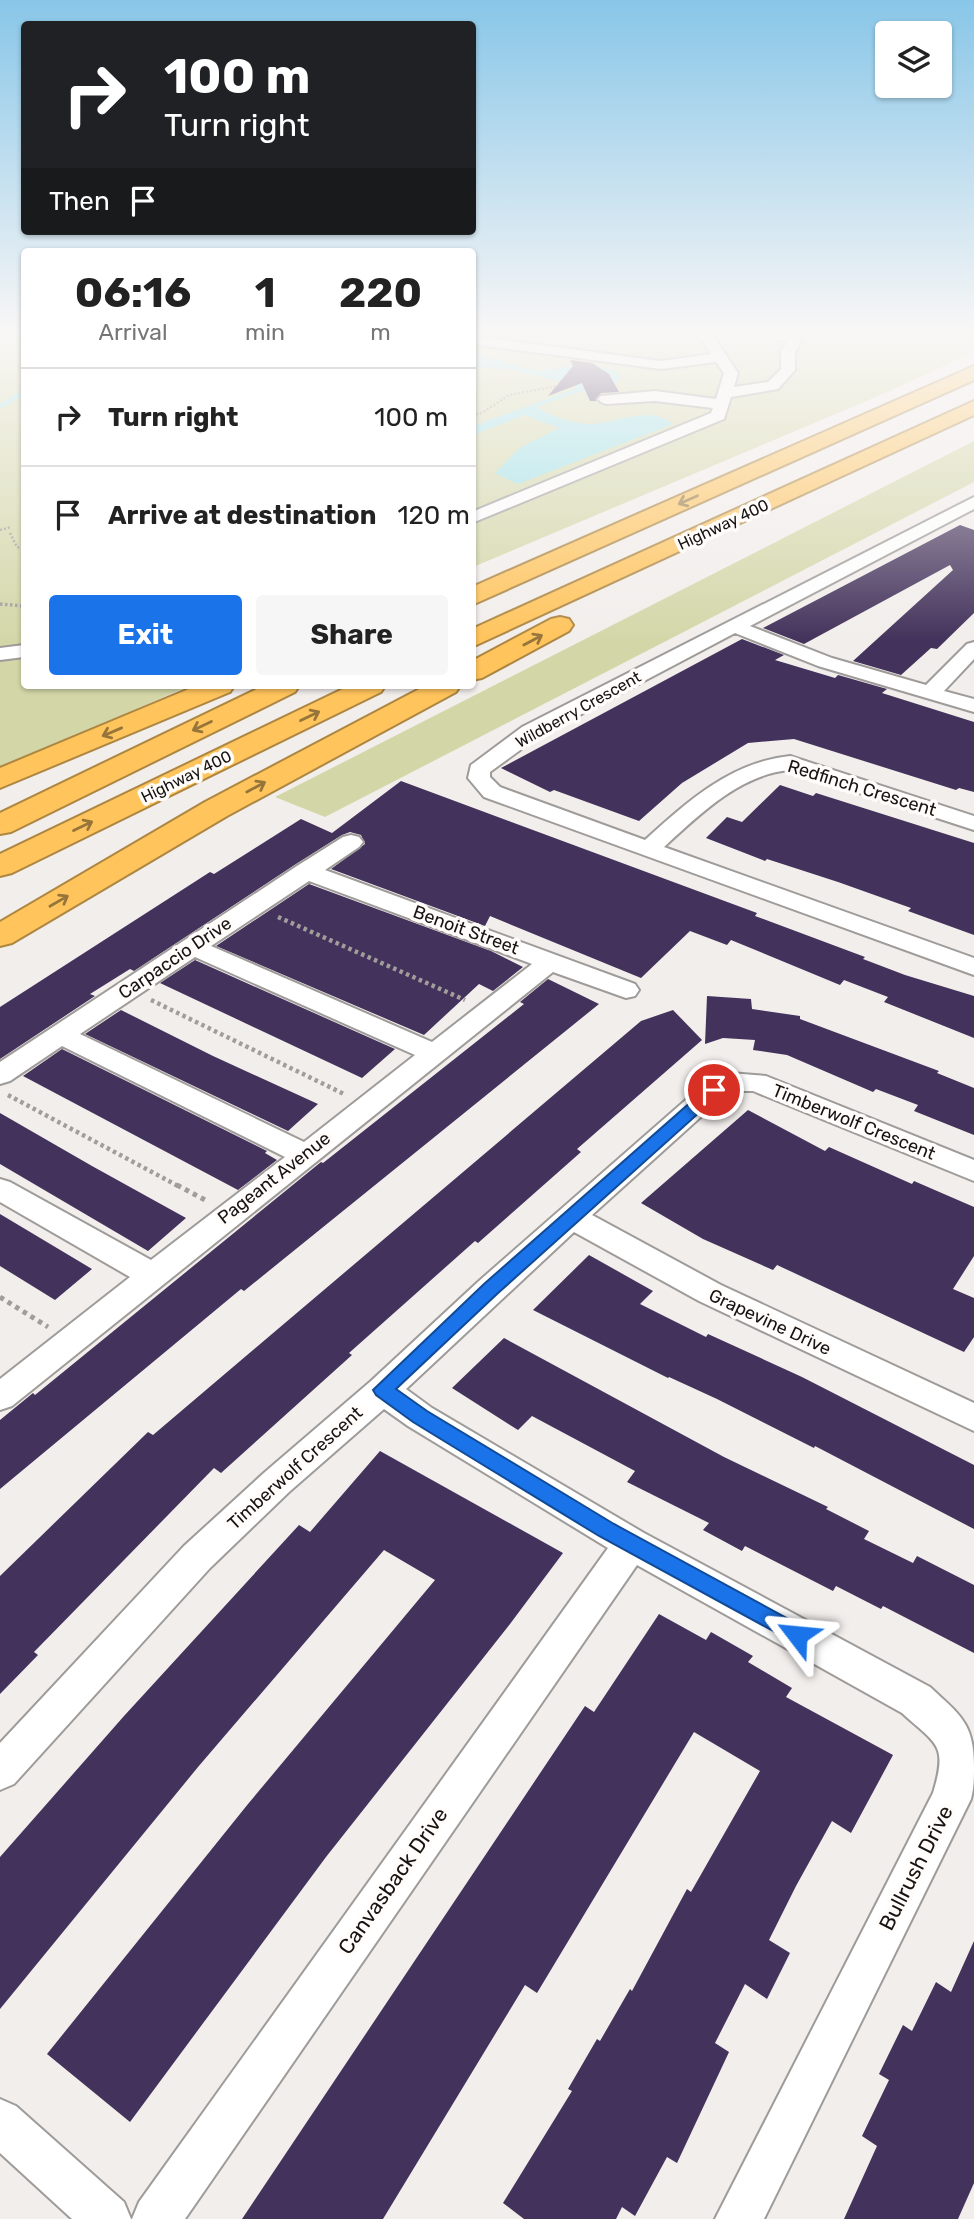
<!DOCTYPE html>
<html lang="en">
<head>
<meta charset="utf-8">
<style>
  :root { --surface:#fff; --page:#f6f6f6; --text:#222; --muted:#767676; --line:#e0e0e0; --accent:#1a73e8 }
  body { margin:0; font-family:Rubik,sans-serif; background:var(--page); color:var(--text); height:100vh; display:flex; flex-direction:column; font-size:26px; white-space:nowrap }
  * { box-sizing:border-box; margin:0 }
  p { font-size:23px; color:var(--muted) }
  .icon { flex:none; width:38px; height:38px; fill:none; stroke:currentColor; stroke-width:2; stroke-linecap:round; stroke-linejoin:round }
  .map { position:relative; flex:1; overflow:hidden }
  .panel { position:absolute; left:21px; top:248px; width:455px; height:441px; display:flex; flex-direction:column; background:var(--surface); border-radius:7px; box-shadow:0 2px 5px #0004 }
  .panel>* { flex:none }
  .banner { position:absolute; left:21px; top:21px; width:455px; height:214px; border-radius:7px; box-shadow:0 2px 5px #0004; background:#202124; color:#fff; overflow:hidden }
  .fabs { position:absolute; left:875px; top:21px; display:grid; gap:14px }
  .fabs a { display:grid; place-items:center; width:77px; height:77px; border-radius:7px; background:var(--surface); box-shadow:0 2px 5px #0004; font-size:35px }
  .pin { position:absolute; display:grid; place-items:center; width:60px; height:60px; color:#fff; margin:-30px; border:4px solid #fff; border-radius:50%; box-shadow:0 2px 7px #0007 }
  .me { position:absolute; width:77px; margin:-38px; rotate:299deg; stroke-linejoin:round; filter:drop-shadow(0 0 5px #0008) }
  .turn { display:flex; align-items:center; gap:24px; height:147px; padding:0 28px; font-size:32px }
  .turn .icon { width:91px; height:91px; stroke-width:2.5 }
  .turn b { display:block; font-size:49px; line-height:60px }
  .then { display:flex; align-items:center; height:66px; padding:0 28px; background:#0003; gap:14px; font-size:26px }
  .eta { display:flex; justify-content:space-evenly; align-items:center; height:119px; text-align:center }
  .eta b { font-size:42px; font-weight:700; line-height:49px }
  .cta { display:flex; gap:14px; margin-top:auto; padding:14px 28px }
  .cta a { flex:1; height:80px; border-radius:7px; background:var(--accent); color:#fff; font-size:28px; font-weight:700; line-height:80px; text-align:center }
  .cta a+a { background:var(--page); color:var(--text) }
  ul { padding:0; list-style:none }
  li { display:flex; align-items:center; gap:21px; height:98px; padding:0 28px; border-top:2px solid var(--line) }
  li div { flex:1 }
  li b { display:block; font-size:26px }
  li em { font-style:normal }
  .map>svg:first-child { display:block }
  .green { fill:#d3d7a8 }
  .water { fill:#99e1e8 }
  .lines { fill:none; stroke-linecap:round; stroke-linejoin:round }
  .stream { stroke:#99e1e8; stroke-width:4.5 }
  .building { fill:#43325b }
  .minor-casing { stroke:#9e9b99; stroke-width:4 }
  .highway-casing { stroke:#ad8642; stroke-width:4 }
  .path-far3 { stroke:#a09d9b; stroke-width:2.5; stroke-dasharray:2 2; stroke-linecap:butt }
  .path-far2 { stroke:#a09d9b; stroke-width:3.5; stroke-dasharray:2.5 2.5; stroke-linecap:butt }
  .path-far1 { stroke:#a09d9b; stroke-width:4.5; stroke-dasharray:3.5 3.5; stroke-linecap:butt }
  .path { stroke:#a09d9b; stroke-width:5; stroke-dasharray:4.5 4.5; stroke-linecap:butt }
  .minor { fill:#fff; fill-rule:evenodd }
  .highway { fill:#ffc45c; fill-rule:evenodd }
  .oneway { stroke:#96753b }
  .route { fill:#1a73e8; stroke:#114b97; stroke-width:2 }
  .labels { text-anchor:middle; stroke-width:7; stroke-linejoin:round; paint-order:stroke }
  .far-street-label { font-size:16px; fill:#151413; stroke:#fffcf9 }
  .street-label { font-size:18px; fill:#151413; stroke:#fffcf9 }
  .near-street-label { font-size:21px; fill:#151413; stroke:#fffcf9 }
</style>
</head>
<body>
<div class="map">
<svg width="974" height="2219" viewBox="0 0 974 2219">
  <rect width="100%" height="100%" fill="#f2eeec"/>
  <path class="green" d="M0,331H24V686H189L0,768Z
    M473,331H974V352L883,394L473,567Z
    M974,441V482L325,817L275,797Z"/>
  <path class="water" d="M473,353L537,371L586,364L617,371L621,378C605,392 597,388 579,392C565,396 551,402 536,407C551,415 571,424 589,424C617,424 649,404 673,424L518,484L495,473L521,447L559,428L525,415L473,435V426L577,388L563,382L514,370L473,366Z"/>
  <g class="lines">
    <path class="stream" d="M0,406L24,393"/>
  </g>
  <path class="building" d="M570,360L592,363L609,374L619,392L601,393L596,401H590L582,383L548,396L573,366Z
    M960,525L974,530V613L937,649L931,648L901,675L853,661L953,570L950,565L804,644L763,628Z
    M742,639L784,655L775,660L835,678L838,675L887,689L882,693L974,722V792L959,788L956,790L794,739L748,743L682,783L639,821L554,790L550,792L501,768Z
    M401,781L757,913L755,916L865,957L863,959L905,975L974,996V1038L884,1002L888,997L844,980L840,985L731,940L727,945L690,931L641,978L490,916L485,926L331,869L365,844L361,835L350,832L342,835L296,864L134,971L130,969L90,994L95,996L0,1059V1007L210,872L214,874L301,819L332,833Z
    M780,785L813,796L816,793L974,843V935L908,911L911,908L838,882L767,859L765,861L706,838L727,817L742,822Z
    M309,884L491,951L523,967L493,991L479,984L424,1035L216,946Z
    M195,960L395,1049L362,1078L160,983Z
    M548,979L599,1004L244,1291L241,1289L0,1489V1420L33,1393L35,1395L321,1162L323,1163L524,1004L520,1002Z
    M707,996L751,999L752,1009L800,1016V1019L939,1071L937,1073L974,1088V1135L914,1111L918,1105L876,1089L873,1092L787,1055L753,1050L755,1040L723,1038L705,1044Z
    M121,1010L213,1056L318,1104L288,1131L85,1034Z
    M673,1010L702,1040L577,1149L581,1152L478,1243L475,1241L349,1353L352,1355L221,1473L214,1468L34,1652L38,1655L0,1694V1576L148,1432L153,1435L641,1021Z
    M62,1049L267,1151L265,1153L277,1160L238,1190L23,1076Z
    M748,1110L825,1151L829,1147L912,1184L914,1181L974,1207V1256L953,1289L974,1298V1337L964,1352L777,1265L773,1270L703,1239L641,1203Z
    M0,1113L92,1166L186,1218L148,1251L0,1164Z
    M0,1214L92,1269L55,1300L0,1266Z
    M589,1255L653,1291L640,1304L706,1337L708,1334L802,1377L974,1465V1529L815,1446L814,1448L717,1399L669,1377L668,1378L533,1310Z
    M504,1338L724,1457L828,1507L826,1509L869,1531L864,1539L913,1563L917,1556L974,1585V1653L883,1606L881,1609L836,1586L833,1591L745,1546L742,1551L703,1530L709,1523L627,1482L635,1471L532,1416L518,1430L452,1388Z
    M380,1451L563,1553L510,1624L326,1857L130,2122L47,2054L248,1804L435,1580L384,1550L198,1767L0,2009V1857L124,1716L299,1525L310,1532Z
    M659,1614L706,1640L711,1632L753,1656L748,1662L792,1688L786,1697L893,1755L851,1833L832,1821L796,1886L769,1940L790,1953L767,1999L745,1984L715,2043L729,2052L677,2163L667,2157L635,2216L622,2207L616,2219H524L503,2203L572,2091L568,2089L597,2039L600,2041L630,1989L632,1991L687,1889L691,1892L760,1771L694,1732L537,1993L525,1985L383,2219H242L585,1706L594,1712Z
    M974,1941V2183L958,2219H844L877,2146L862,2136L889,2080L879,2074L903,2025L912,2031L936,1982L951,1992Z"/>
  <g class="lines">
    <g class="minor-casing">
      <path id="minor" d="M696,331H710L738,373L734,387L768,382L781,369V352L787,342L760,334L758,331C774,331 790,330 802,340L795,352V370L778,389L731,397L724,419L472,523V512L711,413L713,408L655,401L606,404L601,402L598,399L601,396L655,391L716,399L724,373L716,362L661,369L472,344V336L661,361L711,354Z
        M974,497V509L750,626L832,658L926,685L967,644L974,642V659L944,691L974,699V712L818,666L735,633L538,737L490,772V777L500,787L645,840C688,801 731,762 790,756L974,816V830L789,770C739,775 699,815 664,847L974,958V975L484,797L468,778L471,765L522,727Z
        M24,645V657L0,660V648Z
        M351,835L359,837L363,842L359,847L325,870L635,984L639,990L635,996L626,998L553,972L12,1406L0,1410V1379L130,1277L0,1202V1179L10,1182L151,1260L285,1157L62,1046L10,1081L0,1084V1062L297,866L343,837ZM309,881L532,964L432,1042L211,946ZM195,957L415,1055L304,1142L80,1034Z
        M730,1073L766,1076L974,1160V1181L753,1091H734L724,1096L592,1215L721,1285L974,1403V1431L699,1301L574,1232L406,1389L432,1408L644,1533L930,1687C960,1715 974,1723 974,1766C974,1777 974,1788 971,1799L764,2219H715L933,1793C948,1744 937,1745 902,1713L637,1565L185,2219H132L139,2202L608,1548L408,1426L384,1409L289,1492L210,1568L14,1784L0,1790V1743L184,1546L265,1472L371,1381L479,1281L704,1084Z
        M0,2099L16,2106L124,2202L131,2219H72L0,2153Z"/>
    </g>
    <g class="highway-casing">
      <path id="highway" d="M974,366V380L472,605V587Z
        M974,401V415L472,647V629Z
        M560,617L569,619L573,625L569,631L482,678L472,680V661L551,619Z
        M196,686H234L230,692L0,788V768Z
        M263,686H299L295,692L11,832L0,834V813Z
        M349,686H385L381,692L12,873L0,876V854Z
        M425,686H460L456,692L227,816L12,943L0,946V922L205,802Z"/>
    </g>
    <path class="path-far3" d="M472,415L482,413L509,395L558,386
      M0,530L11,527
      M10,533L17,547L24,549"/>
    <path class="path-far2" d="M0,604L24,606"/>
    <path class="path-far1" d="M278,917L465,1000
      M151,1000L344,1094
      M8,1095L180,1187"/>
    <path class="path" d="M177,1185L207,1201
      M0,1297L48,1327"/>
    <use href="#minor" class="minor"/>
    <use href="#highway" class="highway"/>
  </g>
  <defs><path id="oneway-shaft" d="M-6 0H5M1.5-3L5.5 0L1.5 3" fill="none" stroke-width="1.6" stroke-linecap="round" stroke-linejoin="round" transform="scale(1.75)"/></defs>
  <g class="oneway">
    <use href="#oneway-shaft" transform="translate(688 500) rotate(156)"/>
    <use href="#oneway-shaft" transform="translate(533 640) rotate(-28)"/>
    <use href="#oneway-shaft" transform="translate(310 716) rotate(-26)"/>
    <use href="#oneway-shaft" transform="translate(202 726) rotate(154)"/>
    <use href="#oneway-shaft" transform="translate(112 732) rotate(157)"/>
    <use href="#oneway-shaft" transform="translate(256 787) rotate(-28)"/>
    <use href="#oneway-shaft" transform="translate(83 826) rotate(-26)"/>
    <use href="#oneway-shaft" transform="translate(59 901) rotate(-30)"/>
  </g>
  <linearGradient id="sky" x2="0" y2="1"><stop stop-color="#88c6e8"/><stop offset="0.52" stop-color="#f9f7f6"/><stop offset="1" stop-color="#f9f7f6" stop-opacity="0"/></linearGradient>
  <rect width="974" height="641" fill="url(#sky)"/>
  <path class="route" d="M714,1085L720,1086L722,1090L720,1094L497,1294L396,1389L427,1411L614,1524L805,1628L808,1635L805,1642L797,1644L599,1536L413,1422L376,1395L373,1390L484,1284L709,1086Z"/>
  <g class="labels">
    <g class="far-street-label">
      <text transform="translate(723 524) rotate(-25)" y="6">Highway 400</text>
      <text transform="translate(578 709) rotate(-29)" y="6">Wildberry Crescent</text>
      <text transform="translate(186 776) rotate(-26)" y="6">Highway 400</text>
    </g>
    <g class="street-label">
      <text transform="translate(862 788) rotate(17)" y="6">Redfinch Crescent</text>
      <text transform="translate(466 930) rotate(20)" y="6">Benoit Street</text>
      <text transform="translate(175 958) rotate(-34)" y="6">Carpaccio Drive</text>
      <text transform="translate(854 1122) rotate(22)" y="6">Timberwolf Crescent</text>
      <text transform="translate(274 1178) rotate(-38)" y="6">Pageant Avenue</text>
      <text transform="translate(770 1322) rotate(25)" y="6">Grapevine Drive</text>
      <text transform="translate(295 1468) rotate(-42)" y="6">Timberwolf Crescent</text>
    </g>
    <g class="near-street-label">
      <text transform="translate(916 1868) rotate(-63)" y="7">Bullrush Drive</text>
      <text transform="translate(393 1881) rotate(-55)" y="7">Canvasback Drive</text>
    </g>
  </g>
</svg>
<div class="fabs">
<a><svg class="icon" aria-label="layers" viewBox="0 0 24 24"><path d="M12 4l9 5-9 5-9-5zM3 14l9 5 9-5"/></svg></a>
</div>
<div class="pin" style="left:714px;top:1090px;background:#d93025"><svg class="icon" aria-label="arrive" viewBox="0 0 24 24"><path d="M6 21V4h12l-3 4 3 4H6"/></svg></div>
<svg class="me" style="left:797px;top:1635px" viewBox="-20 -20 40 40"><path d="M0-17L14 15 0 8-14 15z" fill="#1a73e8" stroke="#fff" stroke-width="4"/></svg>
<div class="banner">
<div class="turn"><svg class="icon" aria-label="right" viewBox="0 0 24 24"><path d="M7 20v-9h11M14 6l5 5-5 5"/></svg><div><b>100 m</b>Turn right</div></div>
<div class="then">Then<svg class="icon" aria-label="arrive" viewBox="0 0 24 24"><path d="M6 21V4h12l-3 4 3 4H6"/></svg></div>
</div>
<section class="panel">
<div class="eta">
<div><b>06:16</b><p>Arrival</p></div>
<div><b>1</b><p>min</p></div>
<div><b>220</b><p>m</p></div>
</div>
<ul>
<li><svg class="icon" aria-label="right" viewBox="0 0 24 24"><path d="M7 20v-9h11M14 6l5 5-5 5"/></svg><div><b>Turn right</b></div><em>100 m</em></li>
<li><svg class="icon" aria-label="arrive" viewBox="0 0 24 24"><path d="M6 21V4h12l-3 4 3 4H6"/></svg><div><b>Arrive at destination</b></div><em>120 m</em></li>
</ul>
<div class="cta"><a>Exit</a><a>Share</a></div>
</section>
</div>
</body>
</html>
